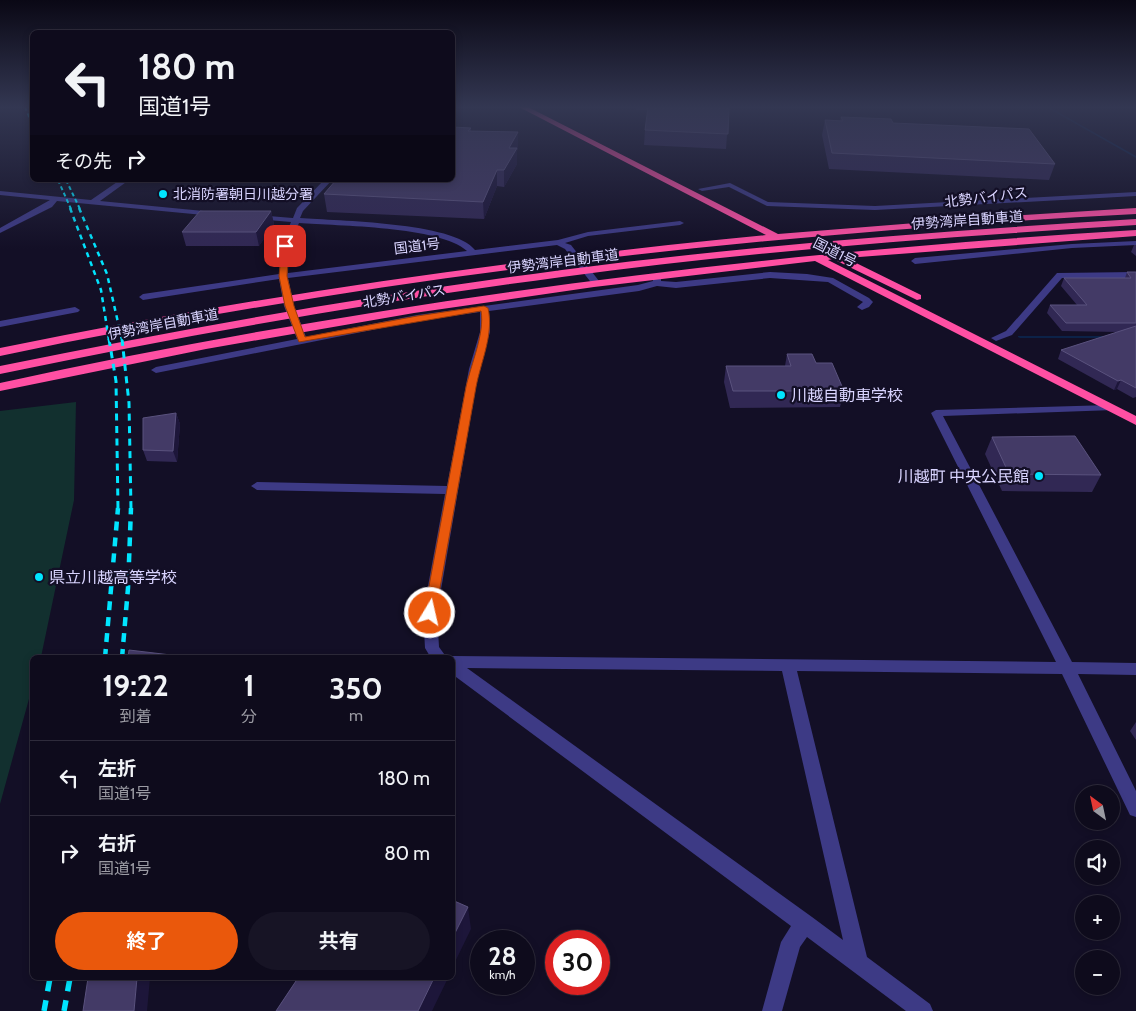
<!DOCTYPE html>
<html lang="ja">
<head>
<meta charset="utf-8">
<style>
  :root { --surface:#0e0b1c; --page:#171425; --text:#f1f3f6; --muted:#9b9ba3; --line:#2e2b3b; --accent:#ea580c }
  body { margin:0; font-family:Cabin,"Noto Sans JP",sans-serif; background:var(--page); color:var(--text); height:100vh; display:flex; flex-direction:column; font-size:19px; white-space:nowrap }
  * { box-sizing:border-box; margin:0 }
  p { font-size:16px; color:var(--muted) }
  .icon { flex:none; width:28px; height:28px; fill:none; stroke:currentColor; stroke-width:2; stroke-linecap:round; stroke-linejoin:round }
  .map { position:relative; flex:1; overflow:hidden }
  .sheet { position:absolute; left:30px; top:655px; width:425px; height:325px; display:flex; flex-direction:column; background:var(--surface); border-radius:8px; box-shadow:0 2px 8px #0003,0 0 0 1px var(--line) }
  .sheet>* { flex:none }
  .guide { position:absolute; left:30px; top:30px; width:425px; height:152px; border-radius:8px; box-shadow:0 2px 8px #0003,0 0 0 1px var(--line); background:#0e0b1c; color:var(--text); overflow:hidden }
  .needle { width:32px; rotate:327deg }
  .fabs { position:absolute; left:1075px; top:785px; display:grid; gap:10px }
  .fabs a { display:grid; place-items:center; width:45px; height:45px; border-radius:50%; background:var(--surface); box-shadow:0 2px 8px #0003,0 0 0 1px var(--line); font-size:25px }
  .speed { position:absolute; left:470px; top:930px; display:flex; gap:10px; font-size:25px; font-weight:700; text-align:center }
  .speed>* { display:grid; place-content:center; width:65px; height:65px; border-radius:50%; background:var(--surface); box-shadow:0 2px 8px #0003,0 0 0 1px var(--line); line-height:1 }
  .speed small { font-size:12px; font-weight:400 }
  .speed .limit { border:8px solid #d22; background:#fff; color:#111 }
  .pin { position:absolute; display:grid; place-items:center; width:42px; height:42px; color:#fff; margin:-21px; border-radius:10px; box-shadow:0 2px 8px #0006 }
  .me { position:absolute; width:55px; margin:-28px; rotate:9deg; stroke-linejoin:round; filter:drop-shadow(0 0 4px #0008) }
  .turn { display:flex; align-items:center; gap:18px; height:105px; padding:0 25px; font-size:22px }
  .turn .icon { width:65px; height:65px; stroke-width:2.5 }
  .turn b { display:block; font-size:35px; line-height:42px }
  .then { display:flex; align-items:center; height:48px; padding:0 25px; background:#0003; gap:10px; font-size:19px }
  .eta { display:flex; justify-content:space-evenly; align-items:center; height:85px; text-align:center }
  .eta b { font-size:30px; font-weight:700; line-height:35px }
  .button { display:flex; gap:10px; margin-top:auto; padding:10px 25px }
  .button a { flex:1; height:58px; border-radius:30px; background:var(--accent); color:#fff; font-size:20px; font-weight:700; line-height:58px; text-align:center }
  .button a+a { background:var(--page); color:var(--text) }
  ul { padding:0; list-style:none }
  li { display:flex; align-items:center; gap:15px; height:75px; padding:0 25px; border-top:1px solid var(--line) }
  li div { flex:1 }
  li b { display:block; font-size:19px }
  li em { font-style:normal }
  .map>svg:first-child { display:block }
  .green { fill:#12302f }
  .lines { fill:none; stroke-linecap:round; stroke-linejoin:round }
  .stream { fill:#0c2248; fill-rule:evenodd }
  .minor { fill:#3d3a85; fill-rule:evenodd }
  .highway { fill:#ff4fa3; fill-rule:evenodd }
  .rail-far4 { stroke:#00e5ff; stroke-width:2; stroke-dasharray:4 3; stroke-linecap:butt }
  .rail-far3 { stroke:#00e5ff; stroke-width:2.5; stroke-dasharray:5 4.5; stroke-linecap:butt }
  .rail-far2 { stroke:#00e5ff; stroke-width:3; stroke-dasharray:7 5.5; stroke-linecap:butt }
  .rail-far1 { stroke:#00e5ff; stroke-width:4.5; stroke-dasharray:9 7; stroke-linecap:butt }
  .rail { stroke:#00e5ff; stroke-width:5.5; stroke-dasharray:11 9; stroke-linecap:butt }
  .wall { fill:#312854 }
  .shaded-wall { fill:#1d163a }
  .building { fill:#433a66; stroke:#5a527e }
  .route { fill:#ea580c; stroke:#983908 }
  .poi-dot { fill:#00e5ff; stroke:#130f26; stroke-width:2 }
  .labels { text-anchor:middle; stroke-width:4.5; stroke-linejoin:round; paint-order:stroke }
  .far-poi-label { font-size:14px; fill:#d9d4ff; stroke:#130f26; text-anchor:start }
  .far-street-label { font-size:14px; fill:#d9d4ff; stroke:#130f26 }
  .poi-label { font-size:16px; fill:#d9d4ff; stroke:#130f26; text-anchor:start }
</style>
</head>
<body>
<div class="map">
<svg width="1136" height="1011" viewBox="0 0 1136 1011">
  <rect width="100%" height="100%" fill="#130f26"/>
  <path class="green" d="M76,402L74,500L41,657L32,658V688L0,804V411Z"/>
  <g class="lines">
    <path class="stream" d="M1046,107H1049L1136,156V158Z
      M1018,336H1107L1109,337L1107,338H1020L1018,337Z"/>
    <path class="minor" d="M120,180H129L100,201L214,212L218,214L214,216L57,201L52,207L0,233V228L50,200L0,195V191L91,200Z
      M324,180H332L303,211L300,218C337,221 454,222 475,250L558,240L588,232L680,221L684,223L680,225L588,236L565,243L571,245L599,281V285H593L565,249L557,245L288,278L294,306L306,337L417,315L638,285L653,281V276L657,273L661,276V281L676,282L770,272L807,274L833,278L869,298L873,302L869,307L862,310L857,307L863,302L828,282L770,278L676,288L657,286L639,291L489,311L490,332L479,369L437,613L439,647L447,658H431L425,648L423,613L445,494L257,490L251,486L257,482L447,486L469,369L480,332V312L417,321L156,373L151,370L156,367L297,339L284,306L279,279L143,300L139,297L143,294L279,274L281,246L291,222L256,219L252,217L256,215L293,218L297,208ZM299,223C338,226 440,226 467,251L288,273L289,246Z
      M730,183L768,202L875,206L1136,192V196L875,210L767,206L729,187L702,191L698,189Z
      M1136,241V245L1072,248L915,264L911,261L915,258L1072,244Z
      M1136,272V278H1062L1012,335L996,341L991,338L1006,331L1057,273Z
      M75,307L80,310L78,312L0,327V321Z
      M1110,405L1115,408L1114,410L943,416L1072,662L1136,663V675L1078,674L1136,791V817L1130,815L1062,674L797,671L867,957L930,1004L933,1011H906L807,937L800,947L782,1011H762L781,942L791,926L452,674V658H448L452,656L1056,662L931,413L936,410ZM467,668L782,671L843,940L812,917Z"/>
    <path class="highway" d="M519,107H528L778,234L978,218L1136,208V214C755,234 374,277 0,356V348C253,296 509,260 766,235Z
      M1136,219V225C944,237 753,251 562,277C373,302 186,335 0,374V366C186,328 373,295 562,270C753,245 944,231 1136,219Z
      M1136,230V236L846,258L921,295V299L917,300L833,259L828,260L1136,416V425L815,261L594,287L414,313L206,349L0,391V383C374,301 754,253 1136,230Z"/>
    <path class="rail-far4" d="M25,107L32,124
      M58,180L71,209
      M66,180L80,209"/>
    <path class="rail-far3" d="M70,208L101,290L109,340
      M79,208L107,274L122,340"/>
    <path class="rail-far2" d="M109,339L116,381L118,509
      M122,339L129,403L131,509"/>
    <path class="rail-far1" d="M105,658L118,508
      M122,658L128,588L131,508"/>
    <path class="rail" d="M44,1011L50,978
      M64,1011L70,978"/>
  </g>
  <path class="wall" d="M636,107H729L726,149L644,145L645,130L648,110H636Z
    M841,117L893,123L1055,164L1049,180L829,169L822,135L825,120L840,121Z
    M471,128V131L518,132V148L517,151V164L504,187L497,186L484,219L327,212L324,194Z
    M271,211L274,224L259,246H186L182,232Z
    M1134,245H1136V256L1131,252Z
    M1127,272H1136V397L1133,398L1117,389L1114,390L1058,359L1061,350L1119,332L1062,331L1047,313L1050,305H1077L1061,286L1064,278H1125Z
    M787,354L816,363L844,391L840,407L730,408L724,382L726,366H785Z
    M176,413L180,424L177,462L147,461L143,450Z
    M992,437L1101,475L1092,492L1002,491L985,454Z
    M1136,722V740L1130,731Z"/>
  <path class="shaded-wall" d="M518,132V148L517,151V164L504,187V170L509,148Z
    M497,170V186L484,219L483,202Z
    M271,211L274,224L259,246L256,232Z
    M1121,380L1117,389L1114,390L1118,381Z
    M176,413L180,424L177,462L173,451Z
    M468,907L471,929L452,968V939Z
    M137,978H150L147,1011H134Z
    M434,978H448L432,1011H418Z"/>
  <path class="building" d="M648,107H729L728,134L645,130Z
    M841,117L891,119L893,123L1029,129L1055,164L832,153L825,120L843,121Z
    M452,127L471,128L468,131L518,132L509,148H517L504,170H497L483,202L324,194L336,180H452Z
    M200,211H271L256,232H182Z
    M1127,272H1136V323H1066L1050,305H1087L1064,278H1131Z
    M1136,326V388L1121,380L1118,381L1061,350Z
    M787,354H812L816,363H832L844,391H733L726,366H791Z
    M176,413L173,451L143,450V418Z
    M1075,436L1101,475L1009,474L992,437Z
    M129,650L196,658H128Z
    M452,900L468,907L452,939Z
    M88,978H137L134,1011H83Z
    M298,978H434L418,1011H276Z"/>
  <linearGradient id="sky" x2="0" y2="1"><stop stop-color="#0a0815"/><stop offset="0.43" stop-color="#333752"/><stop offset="1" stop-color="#333752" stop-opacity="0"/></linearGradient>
  <rect width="1136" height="249" fill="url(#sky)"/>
  <path class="route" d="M285,244L289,246L287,276L294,306L305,337L417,316L484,306L488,308C494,334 481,361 476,387L435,616H426L424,613L466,387C471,364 485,333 481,311L299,342L285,306L279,276L282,246Z"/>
  <g class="poi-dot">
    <circle cx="163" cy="194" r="5"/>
    <circle cx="781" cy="395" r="5"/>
    <circle cx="1039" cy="476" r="5"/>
    <circle cx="39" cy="577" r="5"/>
  </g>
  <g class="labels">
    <g class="far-poi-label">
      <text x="173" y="199">北消防署朝日川越分署</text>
    </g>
    <g class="far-street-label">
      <text transform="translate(986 197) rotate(-7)" y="5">北勢バイパス</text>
      <text transform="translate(967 220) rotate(-4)" y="5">伊勢湾岸自動車道</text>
      <text transform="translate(417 246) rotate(-7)" y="5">国道1号</text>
      <text transform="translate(835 252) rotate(27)" y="5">国道1号</text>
      <text transform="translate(563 261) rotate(-7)" y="5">伊勢湾岸自動車道</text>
      <text transform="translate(404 296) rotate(-9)" y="5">北勢バイパス</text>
      <text transform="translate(163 324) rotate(-11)" y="5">伊勢湾岸自動車道</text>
    </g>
    <g class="poi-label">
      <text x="791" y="401">川越自動車学校</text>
      <text x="1029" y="482" text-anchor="end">川越町 中央公民館</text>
      <text x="49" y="583">県立川越高等学校</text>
    </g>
  </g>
</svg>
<div class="fabs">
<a><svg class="needle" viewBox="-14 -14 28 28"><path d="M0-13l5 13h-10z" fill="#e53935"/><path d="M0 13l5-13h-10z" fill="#9b9ba3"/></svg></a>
<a><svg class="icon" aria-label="sound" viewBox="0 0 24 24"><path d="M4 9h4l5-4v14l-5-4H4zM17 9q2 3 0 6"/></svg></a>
<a>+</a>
<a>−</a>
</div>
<div class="speed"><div>28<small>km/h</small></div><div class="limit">30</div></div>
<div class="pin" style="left:285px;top:246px;background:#d93025"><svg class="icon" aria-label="arrive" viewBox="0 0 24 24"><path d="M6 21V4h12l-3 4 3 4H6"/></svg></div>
<svg class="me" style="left:430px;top:613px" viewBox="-20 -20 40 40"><circle r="17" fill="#ea580c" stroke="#fff" stroke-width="3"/><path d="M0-11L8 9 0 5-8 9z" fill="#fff"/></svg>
<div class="guide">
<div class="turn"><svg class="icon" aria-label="left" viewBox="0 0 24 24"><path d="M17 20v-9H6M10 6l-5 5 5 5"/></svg><div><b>180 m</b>国道1号</div></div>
<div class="then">その先<svg class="icon" aria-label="right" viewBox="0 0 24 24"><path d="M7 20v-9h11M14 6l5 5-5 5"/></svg></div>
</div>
<section class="sheet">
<div class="eta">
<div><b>19:22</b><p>到着</p></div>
<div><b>1</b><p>分</p></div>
<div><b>350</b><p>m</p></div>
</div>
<ul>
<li><svg class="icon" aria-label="left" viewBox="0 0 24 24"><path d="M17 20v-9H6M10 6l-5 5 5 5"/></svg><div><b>左折</b><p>国道1号</p></div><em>180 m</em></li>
<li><svg class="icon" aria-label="right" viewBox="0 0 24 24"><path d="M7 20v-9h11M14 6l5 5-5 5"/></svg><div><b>右折</b><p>国道1号</p></div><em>80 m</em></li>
</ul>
<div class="button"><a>終了</a><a>共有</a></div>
</section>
</div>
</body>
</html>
